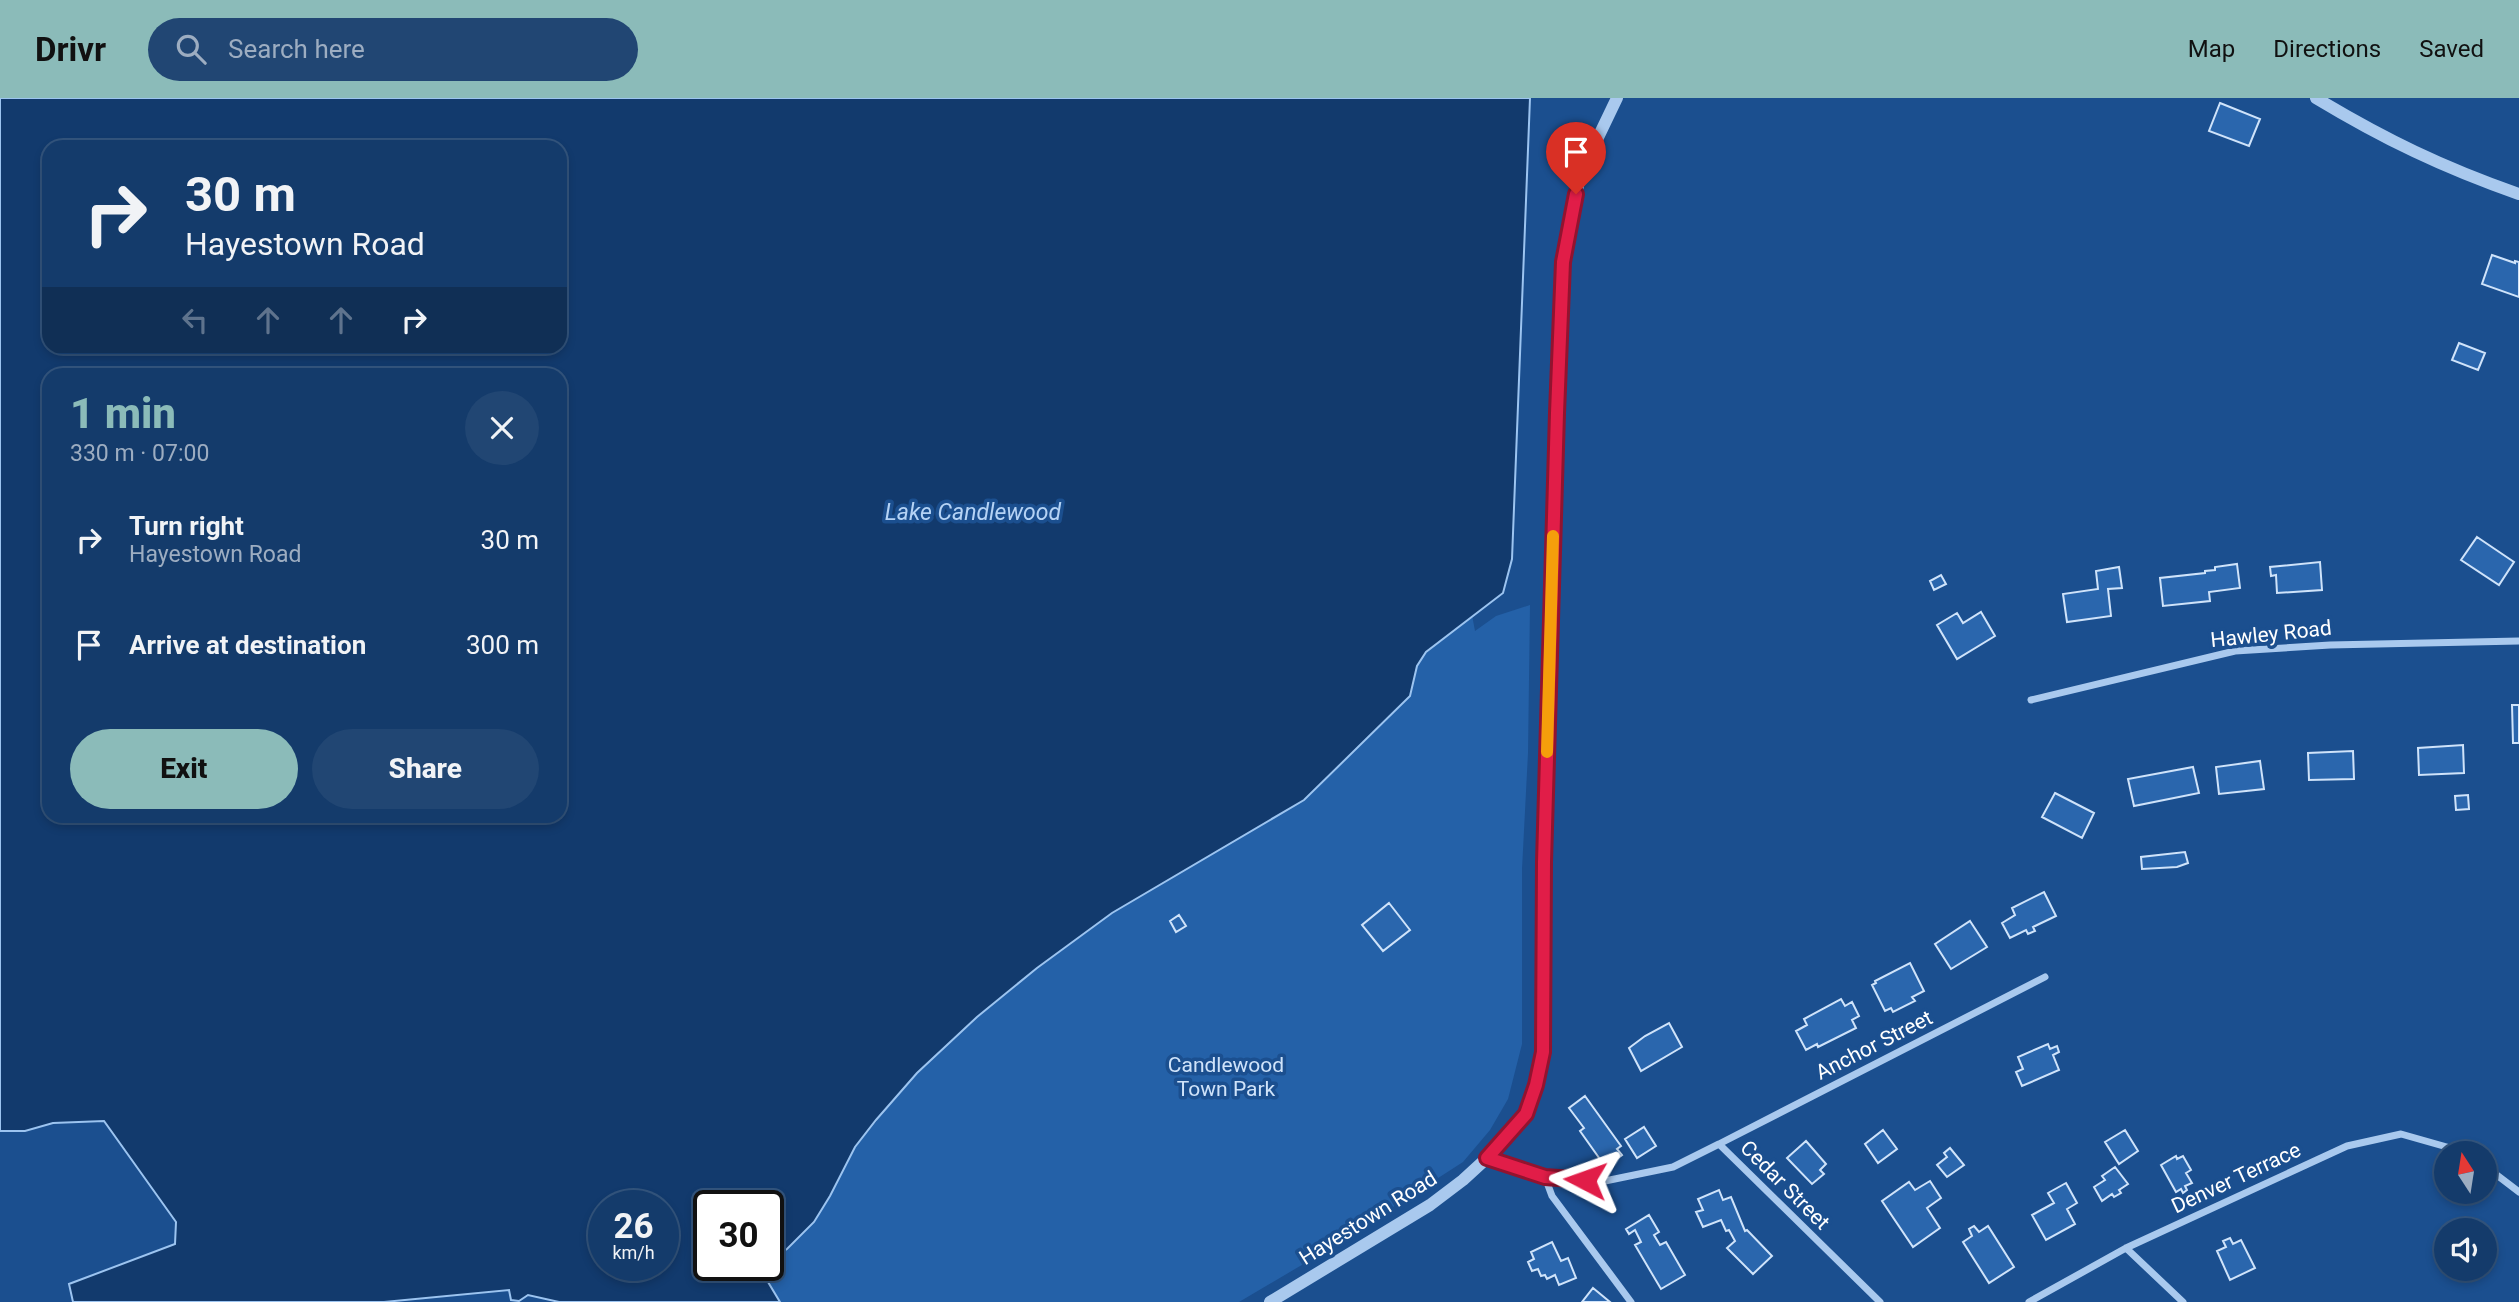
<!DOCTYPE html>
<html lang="en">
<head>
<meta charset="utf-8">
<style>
  :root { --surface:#143b6b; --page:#214673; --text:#f1f3f6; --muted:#9dadc1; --line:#33557e; --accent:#8bbbb9 }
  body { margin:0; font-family:Roboto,sans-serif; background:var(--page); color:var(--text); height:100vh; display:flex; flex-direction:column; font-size:26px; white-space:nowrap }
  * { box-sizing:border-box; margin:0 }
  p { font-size:23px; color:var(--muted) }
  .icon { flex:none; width:38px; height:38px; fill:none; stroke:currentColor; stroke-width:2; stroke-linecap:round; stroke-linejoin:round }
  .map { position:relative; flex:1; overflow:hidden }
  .side { position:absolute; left:42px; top:270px; width:525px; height:455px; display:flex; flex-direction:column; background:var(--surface); border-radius:21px; box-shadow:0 4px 10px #0003,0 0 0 2px var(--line) }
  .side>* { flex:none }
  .banner { position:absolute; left:42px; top:42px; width:525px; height:214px; border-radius:21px; box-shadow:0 4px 10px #0003,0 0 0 2px var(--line); background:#143b6b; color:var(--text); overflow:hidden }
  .needle { width:46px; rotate:348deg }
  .buttons { position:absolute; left:2434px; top:1043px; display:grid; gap:14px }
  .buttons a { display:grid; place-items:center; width:63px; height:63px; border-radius:50%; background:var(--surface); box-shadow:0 4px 10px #0003,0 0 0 2px var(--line); font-size:35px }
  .speed { position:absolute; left:588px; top:1092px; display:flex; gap:14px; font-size:35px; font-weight:700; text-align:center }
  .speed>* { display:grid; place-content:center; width:91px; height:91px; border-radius:50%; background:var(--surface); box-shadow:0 4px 10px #0003,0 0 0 2px var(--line); line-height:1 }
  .speed small { font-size:18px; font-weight:400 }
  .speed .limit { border:4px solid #111; border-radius:10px; background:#fff; color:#111 }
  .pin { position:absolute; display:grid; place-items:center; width:60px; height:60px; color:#fff; margin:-72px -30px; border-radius:50% 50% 50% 0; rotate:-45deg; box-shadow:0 0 7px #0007 }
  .pin .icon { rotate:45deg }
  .me { position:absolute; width:77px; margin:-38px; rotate:274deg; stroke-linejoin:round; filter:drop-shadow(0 0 5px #0008) }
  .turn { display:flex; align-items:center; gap:24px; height:147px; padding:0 28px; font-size:32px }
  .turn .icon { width:91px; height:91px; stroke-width:2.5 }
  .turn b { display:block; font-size:49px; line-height:60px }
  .lanes { display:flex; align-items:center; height:66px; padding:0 28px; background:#0003; justify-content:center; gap:35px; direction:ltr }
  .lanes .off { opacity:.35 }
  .round { display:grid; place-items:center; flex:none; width:74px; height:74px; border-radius:37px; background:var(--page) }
  .headline { display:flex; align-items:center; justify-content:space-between; height:119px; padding:0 28px }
  h1 { font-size:42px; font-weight:800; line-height:52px; color:var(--accent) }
  .cta { display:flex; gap:14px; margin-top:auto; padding:14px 28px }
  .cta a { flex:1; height:80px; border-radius:42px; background:var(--accent); color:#111; font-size:28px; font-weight:800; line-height:80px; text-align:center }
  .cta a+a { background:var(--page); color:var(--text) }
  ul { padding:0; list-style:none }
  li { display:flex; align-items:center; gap:21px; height:105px; padding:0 28px }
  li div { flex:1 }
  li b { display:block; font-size:26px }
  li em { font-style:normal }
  header { display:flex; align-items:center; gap:42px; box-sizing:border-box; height:98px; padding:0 35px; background:var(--accent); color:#111 }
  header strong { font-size:33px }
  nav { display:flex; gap:38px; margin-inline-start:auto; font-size:24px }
  .search { width:490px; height:63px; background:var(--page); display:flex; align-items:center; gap:18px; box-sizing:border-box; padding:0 24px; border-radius:38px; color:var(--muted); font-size:26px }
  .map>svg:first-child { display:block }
  .green { fill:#2461a8 }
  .water { fill:#123a6d; stroke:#9cc4f0; stroke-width:2; fill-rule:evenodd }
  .building { fill:#2a66ad; stroke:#cfe3fa; stroke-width:2 }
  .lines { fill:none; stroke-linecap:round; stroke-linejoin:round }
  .minor { stroke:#a9c9ee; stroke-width:7 }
  .tertiary { stroke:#a9c9ee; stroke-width:12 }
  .route-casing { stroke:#92132f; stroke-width:18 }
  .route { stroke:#e11d48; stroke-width:12 }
  .slow { stroke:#f59e0b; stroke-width:12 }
  .labels { text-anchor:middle; stroke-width:7; stroke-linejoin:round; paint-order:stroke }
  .street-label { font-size:21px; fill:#fff; stroke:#1b4f8f }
  .park-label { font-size:21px; fill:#cfe3fa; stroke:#1b4f8f }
  .water-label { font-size:23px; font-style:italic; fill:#b5d3f5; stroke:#1b4f8f }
</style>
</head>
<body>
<header>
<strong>Drivr</strong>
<div class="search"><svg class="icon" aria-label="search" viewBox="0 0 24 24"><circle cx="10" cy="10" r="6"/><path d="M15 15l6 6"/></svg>Search here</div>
<nav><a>Map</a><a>Directions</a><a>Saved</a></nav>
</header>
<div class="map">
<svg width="2519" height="1204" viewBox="0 0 2519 1204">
  <rect width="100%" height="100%" fill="#1b4f8f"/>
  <path class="green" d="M1530,507L1528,655L1522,771V946L1508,1001L1490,1032L1463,1064L1317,1158L1239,1204H780L758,1169L768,1167V1163L787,1151L830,1098L855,1049L917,975L977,919L1037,870L1112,815L1304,702L1410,598L1417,567L1426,554L1472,517L1475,533L1496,518Z"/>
  <path class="water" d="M0,0H1530L1512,461L1503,495L1426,554L1417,568L1410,598L1304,702L1112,815L1037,870L977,919L917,975L876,1022L855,1049L830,1098L814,1124L787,1151L768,1163V1108H709V1167H761L759,1169L780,1204H559L528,1197L519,1203L511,1202L509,1192L384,1204H73L69,1186L175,1146L176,1124L104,1023L53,1025L25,1033H0ZM49,49H560V248H49ZM49,276H560V718H49ZM604,1108H663V1167H604Z"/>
  <path class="building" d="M2220,5L2260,21L2249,48L2209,33Z
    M2492,157L2515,165V163L2519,164V199L2482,186Z
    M2459,245L2485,255L2478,272L2452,262Z
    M2477,439L2514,464L2499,487L2461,462Z
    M2320,464L2322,492L2277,495L2276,477L2271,478L2270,469Z
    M2237,466L2240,490L2209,494L2210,503L2163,508L2160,480L2205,475V473L2215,472V469Z
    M2119,469L2122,490L2108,491L2111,518L2067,524L2063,496L2098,491L2096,473Z
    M1941,477L1946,486L1934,492L1930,483Z
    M1981,514L1995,538L1957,561L1937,527L1957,515L1963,525Z
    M2512,607H2519V645H2513Z
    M2463,647L2464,675L2419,677L2418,650Z
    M2353,653L2354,681L2309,682L2308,655Z
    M2260,663L2264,691L2219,696L2216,669Z
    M2193,669L2199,695L2134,708L2128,681Z
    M2055,695L2094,715L2082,740L2042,719Z
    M2468,697L2469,711L2456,712L2455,698Z
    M2185,754L2188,765L2177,769L2142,771L2141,759Z
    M2044,794L2056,818L2033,829L2035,833L2028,836L2026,832L2010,840L2002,825L2015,817L2012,810Z
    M1389,805L1410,832L1383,853L1362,827Z
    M1179,817L1186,828L1176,834L1170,823Z
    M1970,823L1987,849L1951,871L1935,846Z
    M1910,865L1924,893L1912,899L1915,903L1893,914L1891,910L1885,913L1872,887L1876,885L1875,883Z
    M1841,901L1845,908L1852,904L1859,918L1852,922L1856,930L1818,949L1817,946L1806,952L1796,933L1807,927L1804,921Z
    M1669,925L1682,949L1641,973L1629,950L1645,938Z
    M2048,946L2050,951L2057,948L2059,954L2053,957L2059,972L2022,988L2016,974L2023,971L2018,959Z
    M1585,998L1621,1048L1617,1051L1622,1057L1614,1063L1610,1057L1602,1064L1580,1033L1584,1030L1569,1010Z
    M1644,1029L1656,1048L1637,1060L1625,1041Z
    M1883,1032L1897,1051L1878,1065L1865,1046Z
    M2125,1032L2138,1053L2119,1066L2105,1044Z
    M1806,1043L1826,1066L1820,1072L1824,1076L1812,1086L1787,1060Z
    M1950,1050L1964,1067L1947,1079L1937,1067L1947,1059L1944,1055Z
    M2176,1058L2177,1061L2183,1058L2191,1072L2186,1075L2192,1085L2185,1088L2187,1092L2183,1095L2181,1091L2176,1094L2161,1067Z
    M2115,1069L2128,1086L2119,1092L2121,1095L2114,1099L2112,1096L2102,1103L2094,1089L2105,1082L2102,1078Z
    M1930,1083L1941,1100L1927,1110L1940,1130L1913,1149L1882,1103L1909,1084L1915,1092Z
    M2066,1085L2077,1105L2067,1111L2075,1126L2046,1142L2032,1117L2054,1105L2048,1095Z
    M1719,1092L1723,1102L1731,1099L1745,1133L1747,1132L1772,1158L1753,1176L1727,1150L1735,1143L1729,1132L1726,1133L1721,1122L1703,1129L1696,1114L1703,1112L1698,1101Z
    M1649,1117L1659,1134L1654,1137L1660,1147L1666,1144L1685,1177L1661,1191L1635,1147L1641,1144L1635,1132L1629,1136L1626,1131Z
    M1974,1128L1979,1134L1988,1128L2014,1169L1989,1185L1963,1144L1972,1138L1969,1131Z
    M2230,1140L2233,1146L2241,1142L2255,1170L2230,1182L2217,1153L2226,1149L2223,1143Z
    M1552,1144L1561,1163L1568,1160L1576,1180L1559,1187L1555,1177L1547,1181L1545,1177L1541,1178L1538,1171L1532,1173L1528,1164L1534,1161L1531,1154Z
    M1593,1190L1610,1204H1582Z"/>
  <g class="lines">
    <path class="minor" d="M2031,602L2235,553L2330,547L2519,543
      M1719,1046L2045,879
      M1487,1060L1545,1079L1605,1083L1673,1069L1719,1046L1880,1204
      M2485,1068L2519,1094
      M1545,1079L1552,1098L1631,1204
      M2126,1150L2183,1204
      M2029,1204L2126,1150L2347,1048L2401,1036L2468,1055"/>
    <path class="tertiary" d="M2316,0C2384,41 2444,70 2519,96
      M1270,1204L1430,1107L1463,1082L1487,1060L1526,1016L1536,987L1543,954L1544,764L1563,164L1571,117L1581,75L1617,0"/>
  </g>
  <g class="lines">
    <g class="route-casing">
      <path id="route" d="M1576,96L1563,164L1557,315L1544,764L1543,954L1536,987L1526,1016L1487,1060L1545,1079L1585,1082"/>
    </g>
    <use href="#route" class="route"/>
    <path class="slow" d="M1547,654L1553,438"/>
  </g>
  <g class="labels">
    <g class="street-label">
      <text transform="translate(2271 536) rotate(-6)" y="7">Hawley Road</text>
      <text transform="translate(1874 947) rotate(-27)" y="7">Anchor Street</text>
      <text transform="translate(2236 1080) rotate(-25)" y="7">Denver Terrace</text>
      <text transform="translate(1785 1087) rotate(45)" y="7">Cedar Street</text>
      <text transform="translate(1368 1120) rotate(-32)" y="7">Hayestown Road</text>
    </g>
    <g class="park-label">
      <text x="1226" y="974">Candlewood<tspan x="1226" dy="24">Town Park</tspan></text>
    </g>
    <g class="water-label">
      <text x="973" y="422">Lake Candlewood</text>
    </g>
  </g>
</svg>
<div class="buttons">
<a><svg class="needle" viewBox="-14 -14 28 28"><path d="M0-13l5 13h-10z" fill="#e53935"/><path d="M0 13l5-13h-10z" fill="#9dadc1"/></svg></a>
<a><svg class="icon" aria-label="sound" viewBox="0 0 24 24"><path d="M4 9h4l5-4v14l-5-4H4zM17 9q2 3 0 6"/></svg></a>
</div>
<div class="speed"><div>26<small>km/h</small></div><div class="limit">30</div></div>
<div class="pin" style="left:1576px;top:96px;background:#d93025"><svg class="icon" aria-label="arrive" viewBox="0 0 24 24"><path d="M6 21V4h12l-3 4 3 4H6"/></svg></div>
<svg class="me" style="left:1585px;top:1082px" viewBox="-20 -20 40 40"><path d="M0-17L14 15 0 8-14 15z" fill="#e11d48" stroke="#fff" stroke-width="4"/></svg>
<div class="banner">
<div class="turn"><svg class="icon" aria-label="right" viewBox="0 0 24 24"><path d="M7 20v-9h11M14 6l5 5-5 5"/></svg><div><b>30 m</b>Hayestown Road</div></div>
<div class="lanes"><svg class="icon off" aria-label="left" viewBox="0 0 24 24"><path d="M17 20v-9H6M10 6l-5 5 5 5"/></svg><svg class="icon off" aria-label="ahead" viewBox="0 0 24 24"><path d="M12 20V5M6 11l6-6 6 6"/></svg><svg class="icon off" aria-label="ahead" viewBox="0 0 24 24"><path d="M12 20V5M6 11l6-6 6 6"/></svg><svg class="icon" aria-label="right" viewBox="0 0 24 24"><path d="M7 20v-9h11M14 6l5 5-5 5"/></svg></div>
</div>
<section class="side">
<div class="headline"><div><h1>1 min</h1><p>330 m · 07:00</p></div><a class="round"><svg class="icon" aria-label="close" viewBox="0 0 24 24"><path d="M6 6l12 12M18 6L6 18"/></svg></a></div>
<ul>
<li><svg class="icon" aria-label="right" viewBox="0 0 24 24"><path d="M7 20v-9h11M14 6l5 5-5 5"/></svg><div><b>Turn right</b><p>Hayestown Road</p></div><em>30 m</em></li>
<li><svg class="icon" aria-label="arrive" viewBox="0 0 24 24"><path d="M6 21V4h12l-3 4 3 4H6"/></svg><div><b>Arrive at destination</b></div><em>300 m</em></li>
</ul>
<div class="cta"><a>Exit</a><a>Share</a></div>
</section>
</div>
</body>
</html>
